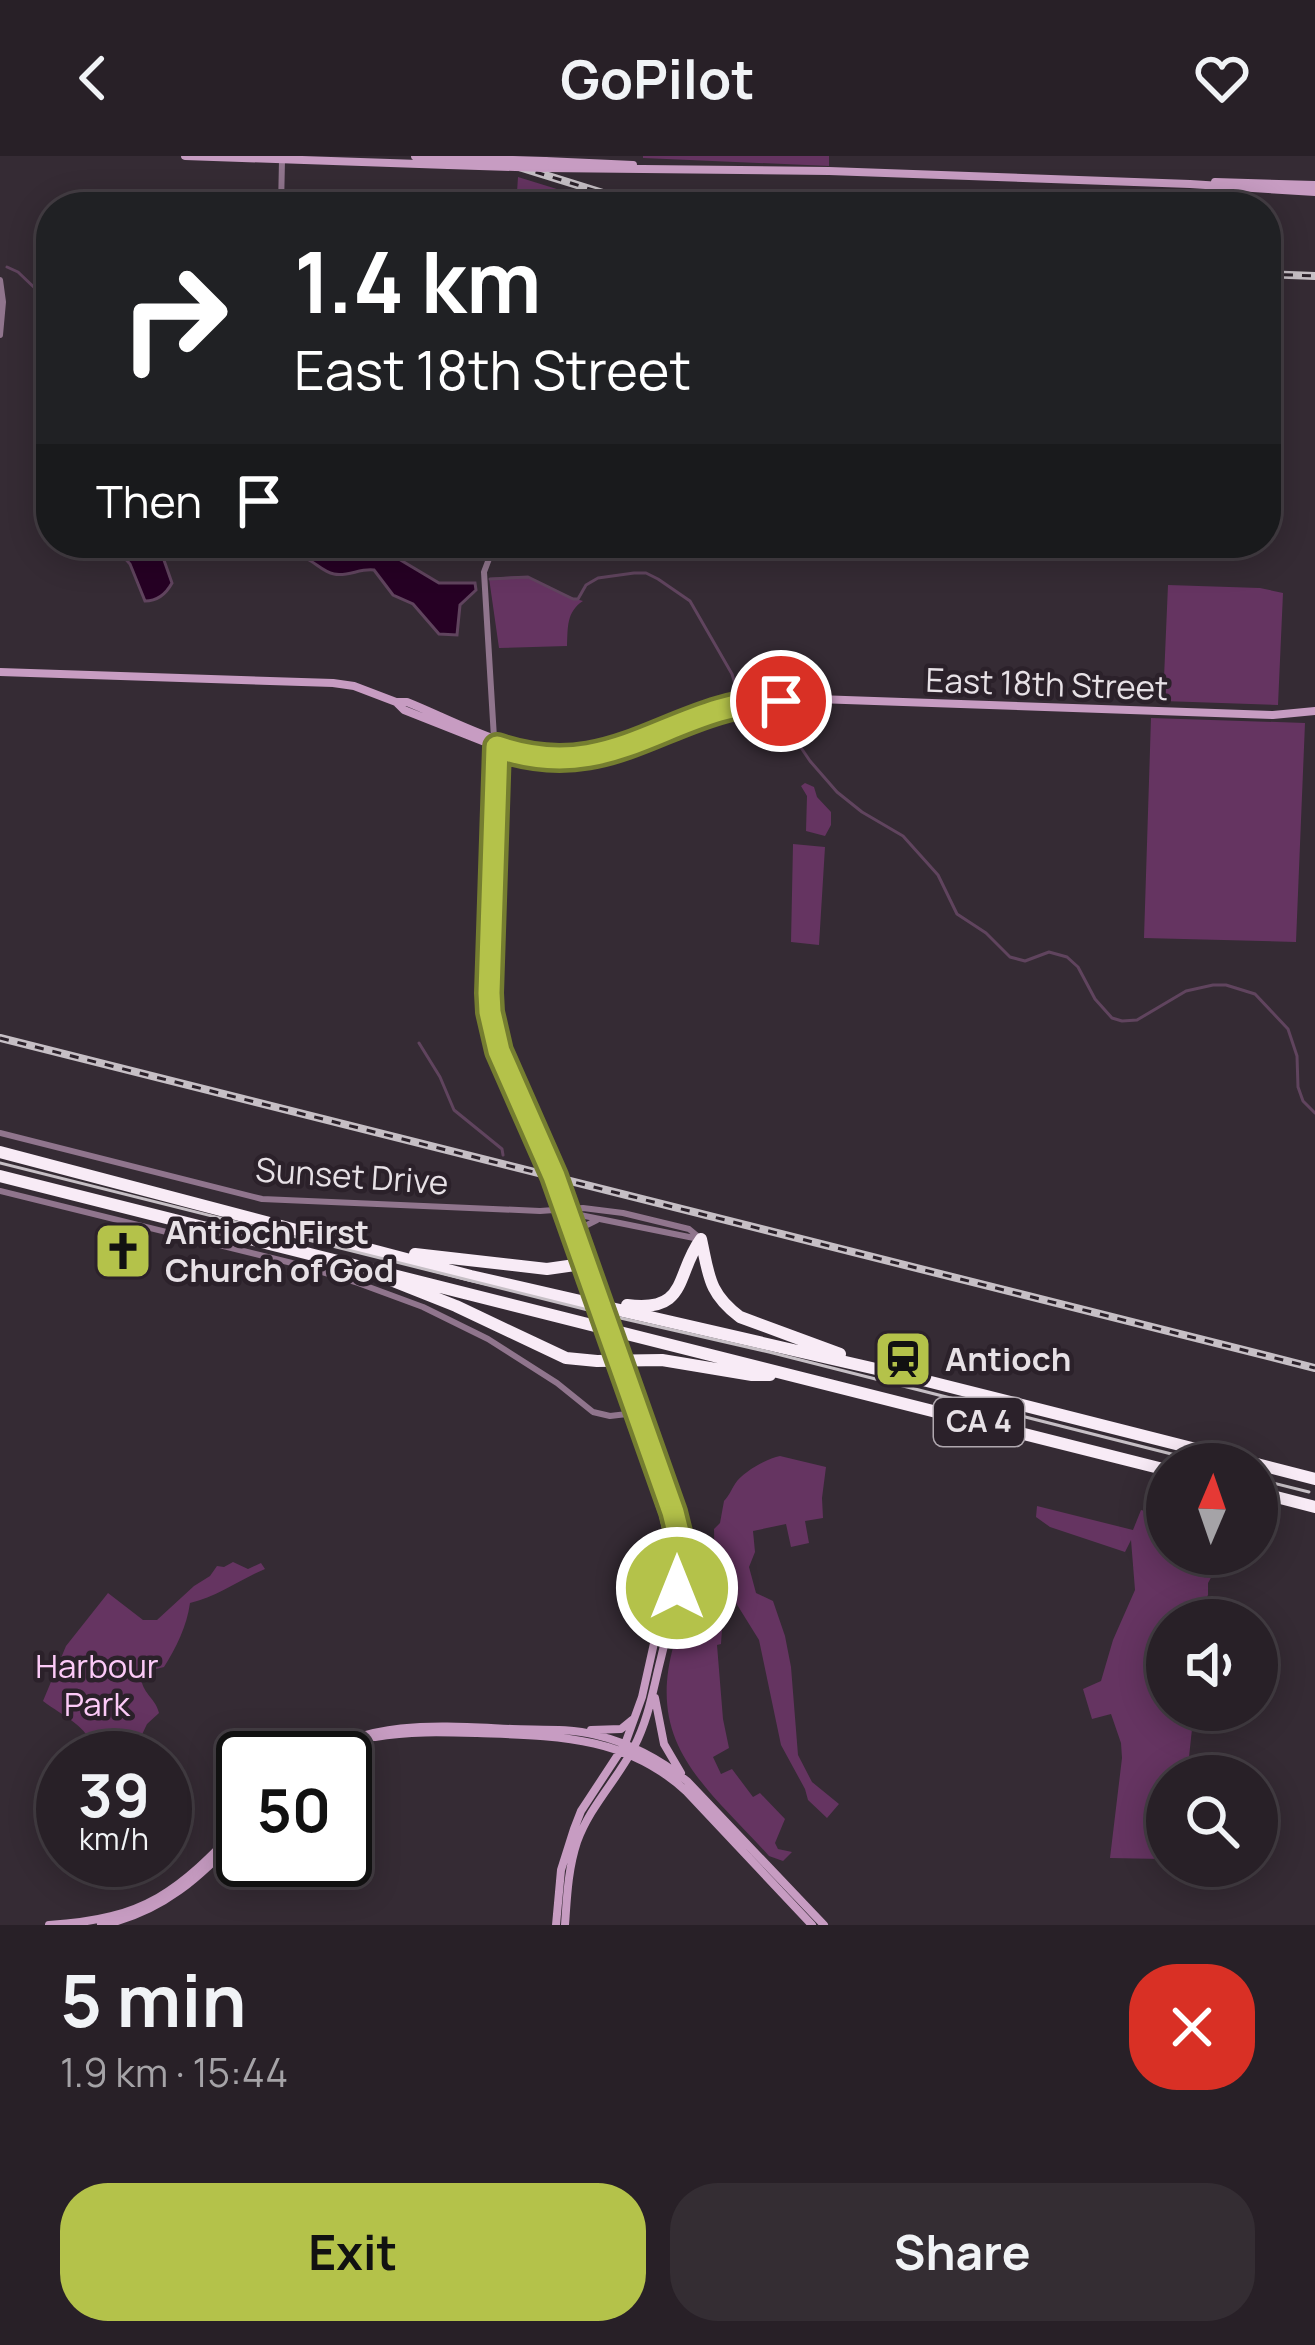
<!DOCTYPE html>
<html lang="en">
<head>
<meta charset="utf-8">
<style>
  :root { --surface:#282027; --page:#342d33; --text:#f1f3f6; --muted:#a5a3a7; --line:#443e44; --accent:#b4c24a }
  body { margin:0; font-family:Manrope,sans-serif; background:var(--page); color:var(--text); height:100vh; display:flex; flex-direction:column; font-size:45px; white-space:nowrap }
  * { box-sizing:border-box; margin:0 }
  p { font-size:39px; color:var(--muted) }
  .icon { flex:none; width:66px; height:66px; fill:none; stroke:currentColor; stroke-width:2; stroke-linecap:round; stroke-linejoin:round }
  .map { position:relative; height:1769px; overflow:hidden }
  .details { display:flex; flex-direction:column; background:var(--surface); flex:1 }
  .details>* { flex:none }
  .banner { position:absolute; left:36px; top:36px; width:1245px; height:366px; border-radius:48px; box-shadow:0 6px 30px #0003,0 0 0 3px var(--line); background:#202124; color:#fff; overflow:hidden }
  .needle { width:78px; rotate:2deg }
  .tools { position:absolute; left:1146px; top:1287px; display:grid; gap:24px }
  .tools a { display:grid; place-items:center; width:132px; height:132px; border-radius:50%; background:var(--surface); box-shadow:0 6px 30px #0003,0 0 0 3px var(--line); font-size:60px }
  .speed { position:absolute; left:36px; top:1575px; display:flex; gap:24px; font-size:60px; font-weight:700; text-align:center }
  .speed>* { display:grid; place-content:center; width:156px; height:156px; border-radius:50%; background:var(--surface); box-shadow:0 6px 30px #0003,0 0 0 3px var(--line); line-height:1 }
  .speed small { font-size:30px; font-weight:400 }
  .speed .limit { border:6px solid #111; border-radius:18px; background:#fff; color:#111 }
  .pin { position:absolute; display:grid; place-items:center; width:102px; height:102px; color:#fff; margin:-51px; border:6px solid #fff; border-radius:50%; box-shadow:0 3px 12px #0007 }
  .me { position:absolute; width:132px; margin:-66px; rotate:0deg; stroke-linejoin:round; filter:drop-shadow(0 0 9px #0008) }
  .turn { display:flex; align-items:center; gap:42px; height:252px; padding:0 60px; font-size:54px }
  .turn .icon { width:156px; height:156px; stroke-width:2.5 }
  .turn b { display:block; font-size:84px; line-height:102px }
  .then { display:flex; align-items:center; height:114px; padding:0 60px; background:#0003; gap:24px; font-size:45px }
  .round { display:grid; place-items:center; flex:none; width:126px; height:126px; border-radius:48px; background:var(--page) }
  .headline { display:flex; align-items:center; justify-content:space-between; height:204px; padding:0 60px }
  h1 { font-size:72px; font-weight:700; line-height:90px }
  .action { display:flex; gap:24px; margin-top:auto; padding:24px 60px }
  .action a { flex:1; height:138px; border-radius:48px; background:var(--accent); color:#111; font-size:48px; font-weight:700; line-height:138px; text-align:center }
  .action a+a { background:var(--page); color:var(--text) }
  header { display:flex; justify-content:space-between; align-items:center; height:156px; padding:0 60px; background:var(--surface); font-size:54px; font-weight:700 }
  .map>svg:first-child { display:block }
  .green { fill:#653461 }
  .water { fill:#260024; stroke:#60445e; stroke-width:3 }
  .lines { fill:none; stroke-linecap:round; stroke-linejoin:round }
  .stream { stroke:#60445e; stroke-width:3 }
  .tertiary { stroke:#90758d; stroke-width:6 }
  .secondary { stroke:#c79cc2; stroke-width:8 }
  .motorway { stroke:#f8ebf6; stroke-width:12 }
  .tram { stroke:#c6bfc5; stroke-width:3 }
  .rail-casing { stroke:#c6bfc5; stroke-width:8 }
  .rail { stroke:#2b212a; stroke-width:3; stroke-dasharray:9; stroke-linecap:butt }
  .secondary-bridge { stroke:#c79cc2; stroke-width:8 }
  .route-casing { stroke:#757e30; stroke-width:30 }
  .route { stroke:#b4c24a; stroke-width:21 }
  .labels { text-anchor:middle; stroke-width:9; stroke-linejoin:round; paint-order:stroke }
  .shield { fill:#2b212a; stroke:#afa7ae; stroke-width:3 }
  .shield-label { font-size:30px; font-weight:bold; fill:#e7e1e6 }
  .street-label { font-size:33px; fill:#e7e1e6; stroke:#2b212a }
  .poi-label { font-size:33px; font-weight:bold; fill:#e7e1e6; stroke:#2b212a; text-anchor:start }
  .park-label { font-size:33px; fill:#fccaf7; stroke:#2b212a }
</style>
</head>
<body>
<header><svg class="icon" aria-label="back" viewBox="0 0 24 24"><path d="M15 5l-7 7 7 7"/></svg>GoPilot<svg class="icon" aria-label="heart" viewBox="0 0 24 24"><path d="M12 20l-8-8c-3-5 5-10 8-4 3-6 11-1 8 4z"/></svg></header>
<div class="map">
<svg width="1315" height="1769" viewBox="0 0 1315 1769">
  <rect width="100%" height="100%" fill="#352b34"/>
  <path class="green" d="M643,0H829V10L643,2Z
    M518,21L615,51H516Z
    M518,420C543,423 560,439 583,445C566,456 568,472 567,490L499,492L489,422Z
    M1168,429L1260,432L1283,437L1278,549L1163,545Z
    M1151,562L1305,567L1296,786L1144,782Z
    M805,627L814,631L817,641L831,656V669L825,680L806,675L807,640L801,630Z
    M793,688L825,691L819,789L791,786Z
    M780,1300L826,1311L822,1342L823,1362L805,1365L809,1387L791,1391L786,1368L753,1375L755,1396L749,1411L756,1437L773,1445L785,1480L791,1511L798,1599L812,1626L839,1648L827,1662L808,1644L805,1633L781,1589L759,1484L736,1447L732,1448L715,1428L714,1373L720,1367L724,1345C729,1340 731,1334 735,1328C743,1316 766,1303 780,1300Z
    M1037,1350L1133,1374L1141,1354L1167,1361V1398H1237V1405L1231,1410L1218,1409L1208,1427V1439L1195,1464H1167V1554H1194L1187,1620H1167V1687L1164,1689L1163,1703L1110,1702L1122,1602L1121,1587L1111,1558L1092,1563L1083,1533L1101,1525L1113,1484L1135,1434L1131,1384L1125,1396L1050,1371L1036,1361Z
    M233,1406L248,1413L261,1407L265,1413C239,1424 217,1441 190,1447C187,1470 176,1492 164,1511L148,1515L141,1523C144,1539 156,1543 159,1557L147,1568L138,1587L130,1586L122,1597L101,1599L95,1595C87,1569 64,1561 43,1545L66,1490L108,1437L143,1464H157L194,1430L210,1420L217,1410L224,1411Z
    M700,1446C729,1453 722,1464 721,1488L717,1489L723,1563L729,1592L713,1601L721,1618L732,1613L753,1641L760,1637L785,1663L775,1687L778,1693L792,1696L783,1705L769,1700C707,1631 645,1590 674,1488L681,1490L689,1468V1451H699Z"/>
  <path class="water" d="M111,387H158L172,427C166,438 157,445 145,445L130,408Z
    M277,387H372L439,427H475L476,434L460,449L457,479L439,478L413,448L393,439L374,414C360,412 348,421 334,418C323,416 316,407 307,403C297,399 286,398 277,394Z"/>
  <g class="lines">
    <path class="stream" d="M7,111L18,116L41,138
      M490,423L528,421L573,443H578L586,429L598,422L634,417H646L658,423L690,445L732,518L736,531
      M738,553L743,559L770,563L789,574L810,605L837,636L862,656L903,680L938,719L957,758L986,777L1010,801L1025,805L1049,796L1067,801L1078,811L1095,843L1112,862L1122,865L1137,864L1186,835L1213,829H1226L1255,838L1288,873L1297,900L1298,931L1303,945L1315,957
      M419,887L440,921L454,954L502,993L503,999"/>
    <path class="tertiary" d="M281,51L282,4
      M0,124L3,146L0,179
      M494,582L484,416L495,387
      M0,977L262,1043L540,1055L583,1052L623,1057L689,1073L701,1083
      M0,1035L292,1107L358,1127L423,1151L488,1183L557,1227L593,1256L610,1260L627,1258
      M565,1056L699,1083
      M581,1090L585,1070L597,1064"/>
    <path class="secondary" d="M185,0L448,9
      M415,0L449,2
      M545,5L633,9
      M545,12L829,15L1190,28L1315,36
      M1215,26L1315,29
      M0,516L333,527L354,530L396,546H407C452,564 508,596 556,595C578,595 600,591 620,584C663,570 745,522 788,542L1273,559L1315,555
      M397,547L404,554L515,598L562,603L616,594L726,552L749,546L786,543
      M493,583L489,593L483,856C492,908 518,954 538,1003C556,1046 568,1091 584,1134
      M494,583L498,597L489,837L490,856L499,895L545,997L595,1134
      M655,1542L664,1588L681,1617
      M591,1574L621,1573L632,1564
      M375,1581C409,1575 442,1576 477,1577C555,1580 625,1579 686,1635L812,1769
      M313,1602C374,1563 442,1570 512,1573C540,1574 569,1572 596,1579C629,1587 660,1603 687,1625L824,1769
      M324,1602L360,1585
      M49,1769C146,1763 178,1736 243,1667
      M101,1769C162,1757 202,1720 243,1675
      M556,1769L561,1714L574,1673L581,1655L625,1588L642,1541L669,1420V1386L663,1359L601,1181
      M565,1769C567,1741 568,1713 577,1686C590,1650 617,1624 634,1591C649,1562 653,1533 661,1502C673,1452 687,1407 673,1356L612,1185"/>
    <path class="motorway" d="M0,996L471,1120L911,1221L1255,1308
      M0,1020L1167,1314
      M701,1083C709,1119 708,1137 740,1161L840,1198
      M415,1098L547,1113L575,1109
      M383,1121L456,1150L566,1202L597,1205L662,1204L752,1219H770
      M627,1149C689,1157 675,1118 701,1083
      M1257,1308L1315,1323
      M1257,1336L1315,1351"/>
    <path class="tram" d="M0,1007L616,1161L769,1196L1211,1308
      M1257,1323L1309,1336"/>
    <g class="rail-casing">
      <path id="rail" d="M484,0L648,51
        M1266,118L1315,120
        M0,882L1315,1212"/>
    </g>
    <use href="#rail" class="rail"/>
    <path class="secondary-bridge" d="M449,2L545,5
      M448,9L545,12
      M584,1134L601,1181
      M595,1134L612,1185"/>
  </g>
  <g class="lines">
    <g class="route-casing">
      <path id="route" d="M677,1432L680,1384L673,1356L554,1020L499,895L490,856L489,837L497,591C616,632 672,545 781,545"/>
    </g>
    <use href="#route" class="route"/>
  </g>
  <defs>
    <g id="church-square" transform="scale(3)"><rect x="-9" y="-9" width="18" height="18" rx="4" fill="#b4c24a" stroke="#2b212a"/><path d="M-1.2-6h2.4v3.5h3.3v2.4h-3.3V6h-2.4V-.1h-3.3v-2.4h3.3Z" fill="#111"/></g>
    <g id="station-square" transform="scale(3)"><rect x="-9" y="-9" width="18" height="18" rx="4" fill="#b4c24a" stroke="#2b212a"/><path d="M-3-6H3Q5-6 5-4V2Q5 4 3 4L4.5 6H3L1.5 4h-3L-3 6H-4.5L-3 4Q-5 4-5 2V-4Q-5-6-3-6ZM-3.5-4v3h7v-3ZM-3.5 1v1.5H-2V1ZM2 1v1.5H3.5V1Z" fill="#111"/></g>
  </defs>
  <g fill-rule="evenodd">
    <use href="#church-square" x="123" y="1095"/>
    <use href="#station-square" x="903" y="1203"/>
  </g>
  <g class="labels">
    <rect class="shield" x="934" y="1242" width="90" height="48" rx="9"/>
    <g class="shield-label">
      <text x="979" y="1276">CA 4</text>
    </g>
    <g class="street-label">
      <text transform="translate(1047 528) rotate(2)" y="12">East 18th Street</text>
      <text transform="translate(352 1020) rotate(4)" y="12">Sunset Drive</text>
    </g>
    <g class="poi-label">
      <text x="165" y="1088">Antioch First<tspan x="165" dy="38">Church of God</tspan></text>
      <text x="945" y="1215">Antioch</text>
    </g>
    <g class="park-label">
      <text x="97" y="1522">Harbour<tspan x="97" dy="38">Park</tspan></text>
    </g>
  </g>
</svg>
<div class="tools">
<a><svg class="needle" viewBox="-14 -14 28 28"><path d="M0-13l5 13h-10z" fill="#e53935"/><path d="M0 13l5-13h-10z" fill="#a5a3a7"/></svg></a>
<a><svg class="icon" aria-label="sound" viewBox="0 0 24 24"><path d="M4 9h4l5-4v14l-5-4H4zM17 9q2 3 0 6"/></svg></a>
<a><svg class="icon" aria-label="search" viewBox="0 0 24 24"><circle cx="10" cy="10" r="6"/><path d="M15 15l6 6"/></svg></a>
</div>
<div class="speed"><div>39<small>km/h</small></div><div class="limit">50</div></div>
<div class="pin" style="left:781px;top:545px;background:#d93025"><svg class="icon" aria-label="arrive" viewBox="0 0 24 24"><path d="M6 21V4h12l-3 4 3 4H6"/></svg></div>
<svg class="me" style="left:677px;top:1432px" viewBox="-20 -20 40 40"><circle r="17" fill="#b4c24a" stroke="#fff" stroke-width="3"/><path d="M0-11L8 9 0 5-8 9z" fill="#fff"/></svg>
<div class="banner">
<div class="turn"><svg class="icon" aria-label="right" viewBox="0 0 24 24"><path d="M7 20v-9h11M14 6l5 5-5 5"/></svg><div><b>1.4 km</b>East 18th Street</div></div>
<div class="then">Then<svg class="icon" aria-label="arrive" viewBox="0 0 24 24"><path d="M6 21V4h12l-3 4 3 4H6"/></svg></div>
</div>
</div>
<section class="details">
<div class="headline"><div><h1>5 min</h1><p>1.9 km · 15:44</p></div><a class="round" style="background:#d93025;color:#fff"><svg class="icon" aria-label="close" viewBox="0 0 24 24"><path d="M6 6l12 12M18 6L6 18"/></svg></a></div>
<div class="action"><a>Exit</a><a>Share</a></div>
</section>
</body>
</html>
